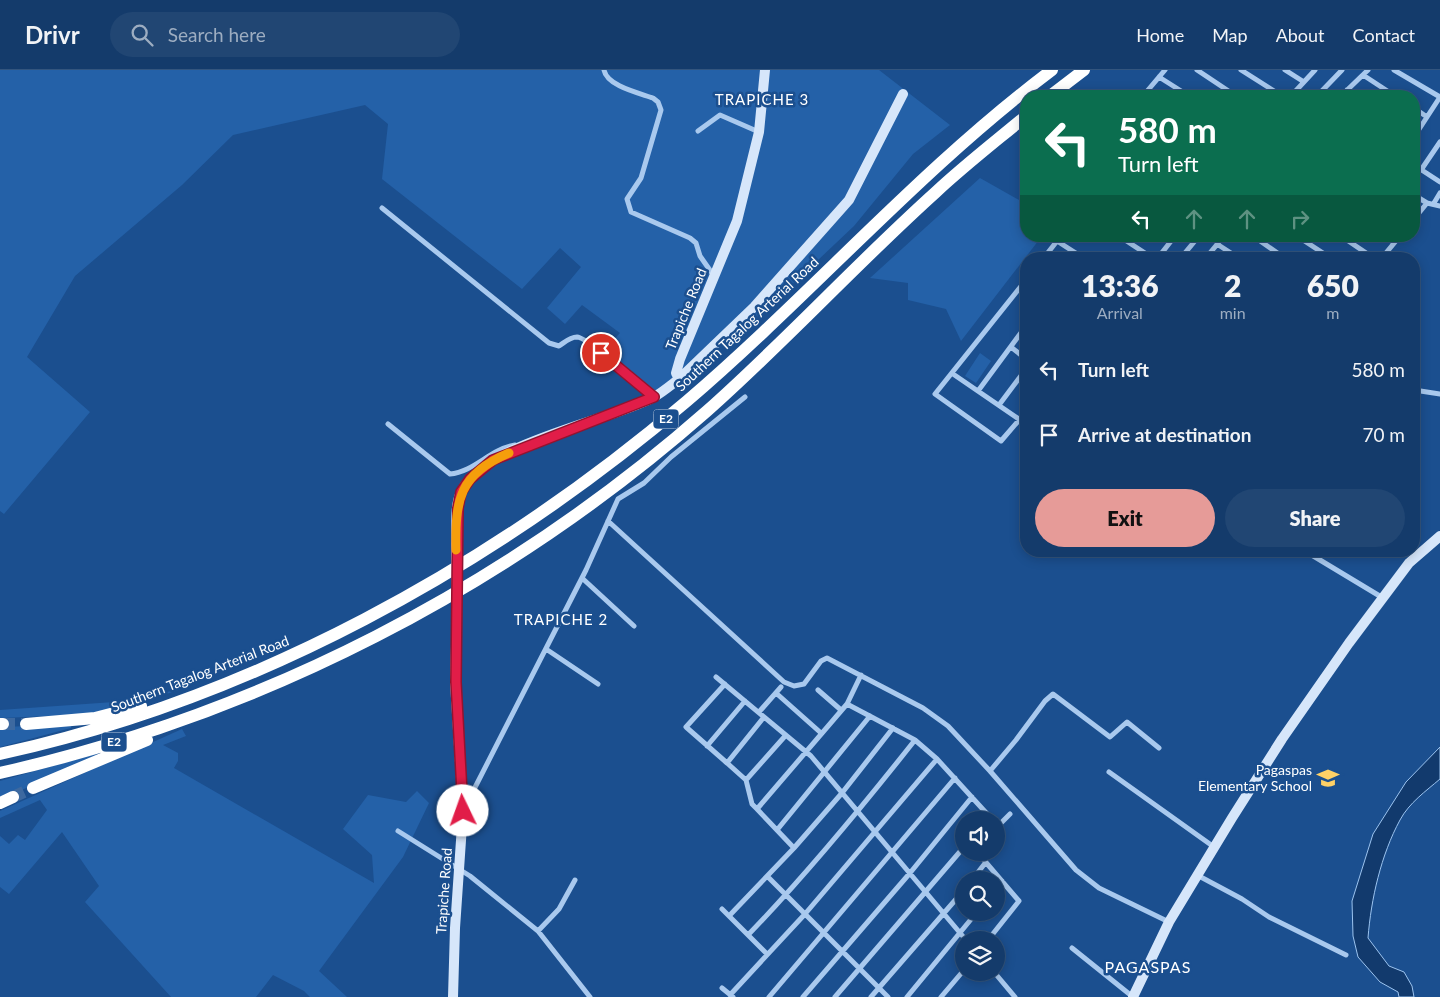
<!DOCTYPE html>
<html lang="en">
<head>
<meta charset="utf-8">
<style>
  :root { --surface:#143b6b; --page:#214673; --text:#f1f3f6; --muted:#9dadc1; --line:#33557e; --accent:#e69b98 }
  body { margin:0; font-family:Lato,sans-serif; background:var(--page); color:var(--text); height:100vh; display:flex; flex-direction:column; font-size:19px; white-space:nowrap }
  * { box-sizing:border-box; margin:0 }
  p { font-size:16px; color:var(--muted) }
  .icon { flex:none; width:28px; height:28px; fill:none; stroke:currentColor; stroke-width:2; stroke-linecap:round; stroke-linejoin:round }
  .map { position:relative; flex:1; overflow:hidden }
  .sheet { position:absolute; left:1020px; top:182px; width:400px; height:305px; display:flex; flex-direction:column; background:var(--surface); border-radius:20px; box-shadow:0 2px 12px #0003,0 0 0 1px var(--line) }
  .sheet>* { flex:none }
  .guide { position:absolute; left:1020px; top:20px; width:400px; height:152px; border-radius:20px; box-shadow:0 2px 12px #0003,0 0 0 1px var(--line); background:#0b6e4f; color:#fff; overflow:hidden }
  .buttons { position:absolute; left:955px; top:741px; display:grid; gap:10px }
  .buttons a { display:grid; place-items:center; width:50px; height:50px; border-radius:50%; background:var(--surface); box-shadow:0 2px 12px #0003,0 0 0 1px var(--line); font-size:25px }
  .pin { position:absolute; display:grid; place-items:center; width:42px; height:42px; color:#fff; margin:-21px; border:2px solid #fff; border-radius:50%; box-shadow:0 1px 5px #0007 }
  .me { position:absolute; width:55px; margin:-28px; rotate:357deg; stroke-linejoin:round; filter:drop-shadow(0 0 4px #0008) }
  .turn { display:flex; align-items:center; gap:18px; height:105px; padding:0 15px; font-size:22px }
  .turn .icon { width:65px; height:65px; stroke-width:2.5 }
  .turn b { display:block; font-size:35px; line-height:42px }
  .lanes { display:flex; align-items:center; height:48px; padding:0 15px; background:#0003; justify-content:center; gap:25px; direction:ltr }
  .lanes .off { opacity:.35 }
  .eta { display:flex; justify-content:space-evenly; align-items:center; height:85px; text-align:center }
  .eta b { font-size:30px; font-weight:800; line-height:35px }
  .action { display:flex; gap:10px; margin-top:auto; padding:10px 15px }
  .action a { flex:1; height:58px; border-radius:30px; background:var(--accent); color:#111; font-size:20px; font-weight:800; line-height:58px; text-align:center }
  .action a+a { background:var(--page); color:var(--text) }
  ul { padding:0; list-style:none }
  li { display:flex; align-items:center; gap:15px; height:65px; padding:0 15px }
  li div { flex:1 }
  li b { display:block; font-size:19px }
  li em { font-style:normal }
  header { display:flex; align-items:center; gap:30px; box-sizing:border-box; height:70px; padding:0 25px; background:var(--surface); border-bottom:1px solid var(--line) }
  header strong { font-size:24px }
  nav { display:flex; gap:28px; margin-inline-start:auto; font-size:18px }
  .search { width:350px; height:45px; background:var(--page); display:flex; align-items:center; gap:12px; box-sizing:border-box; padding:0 18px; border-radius:28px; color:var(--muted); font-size:19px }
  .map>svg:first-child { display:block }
  .green { fill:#2461a8 }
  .water { fill:#123a6d; stroke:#9cc4f0 }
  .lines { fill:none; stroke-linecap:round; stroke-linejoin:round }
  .highway-tunnel { stroke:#3d69a0; stroke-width:12; stroke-dasharray:12 6; stroke-linecap:butt }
  .street { stroke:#a9c9ee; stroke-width:5 }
  .secondary { stroke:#d6e6fa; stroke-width:10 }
  .highway { stroke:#fff; stroke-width:12 }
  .secondary-bridge { stroke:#d6e6fa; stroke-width:10 }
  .route-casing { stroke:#92132f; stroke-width:12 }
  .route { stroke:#e11d48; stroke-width:9 }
  .slow { stroke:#f59e0b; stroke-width:9 }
  .labels { text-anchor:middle; stroke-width:5; stroke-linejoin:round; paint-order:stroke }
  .shield { fill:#1b4f8f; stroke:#bbcadd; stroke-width:1 }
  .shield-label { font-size:12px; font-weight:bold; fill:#fff }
  .street-label { font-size:14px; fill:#fff; stroke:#1b4f8f }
  .poi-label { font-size:14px; fill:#fff; stroke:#1b4f8f; text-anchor:end }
  .neighbourhood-label { font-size:15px; letter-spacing:1px; fill:#fff; stroke:#1b4f8f }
  .quarter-label { font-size:16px; letter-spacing:1px; fill:#fff; stroke:#1b4f8f }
</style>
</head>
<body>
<header>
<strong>Drivr</strong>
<div class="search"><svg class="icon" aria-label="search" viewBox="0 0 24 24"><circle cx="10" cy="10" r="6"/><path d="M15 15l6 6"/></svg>Search here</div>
<nav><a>Home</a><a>Map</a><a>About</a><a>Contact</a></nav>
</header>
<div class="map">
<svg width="1440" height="927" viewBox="0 0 1440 927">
  <rect width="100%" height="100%" fill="#1b4f8f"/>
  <path class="green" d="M0,0H879L950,55L913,84L854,156L762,243L654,327L601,283L620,263L582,235L565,254L547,238L581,197L560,178L522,219L382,109L388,54L365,35L233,65L182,115L75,206L27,287L90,342L4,444L0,441Z
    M980,108L1026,134V166H1042L961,271L946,239L908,230V213L870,208Z
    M980,283L991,291L976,313L965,306Z
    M182,619L104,644L0,648V640L114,632Z
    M63,655L71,656V658L0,677V657Z
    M182,659L186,666L163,675L178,683V691L174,698L374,813L372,785L343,759L368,725L406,732L417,721L429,733L403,787L319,901L347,927H310L304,921L273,905L256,927H171L85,832L99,816L62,762L9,824L0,817V766L9,774L18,765L25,770L47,740L40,730L0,748V741Z
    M95,684L98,685L0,730V711Z"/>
  <path class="water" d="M1440,677V709C1426,721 1409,733 1400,750C1381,785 1371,829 1368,868L1389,896L1404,902L1412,916L1414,927H1399L1398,922L1380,912L1358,887L1353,866L1352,831L1373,764L1406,712Z"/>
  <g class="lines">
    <path class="highway-tunnel" d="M3,654H26
      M13,727L33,718"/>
    <path class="street" d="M604,0C607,16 639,23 653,28L658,32L661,40L641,108L627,129L631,142L690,168L696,173L700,186L714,206
      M1197,0L1236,26
      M1241,0L1282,26
      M1285,0L1304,12
      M1394,0L1440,27L1414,67
      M1363,5L1395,26
      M1159,7L1189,26
      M1347,20L1357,26
      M1143,26L1165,0
      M1291,26L1315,0
      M1317,26L1342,0
      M1341,26L1368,0
      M1414,38L1427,47
      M698,61L720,45L759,62
      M1414,95L1440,112
      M1421,100L1440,72
      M1414,125L1427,133
      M1434,133L1440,123
      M382,138L549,273L559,276C565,272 570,267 577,267C589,268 641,316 653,327
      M1414,149L1427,133L1440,136
      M1119,166L1154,189
      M1253,166L1286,189
      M1297,166L1332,189
      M1341,166L1375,189
      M1384,166L1394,173
      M1217,174L1240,189
      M1043,189L1057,171L1085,189
      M1157,189L1175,166
      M1180,189L1199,166
      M1205,189L1224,166
      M1381,189L1400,166
      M1026,210L935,324L1001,371L1026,342
      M1011,277L1026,289
      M953,304L1026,354
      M1414,320L1440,324
      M978,321L1026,256
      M999,335L1026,299
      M388,354L450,404C474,402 490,379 515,375
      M608,451L784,612L794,616L804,614L821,591L827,588L923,638L948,656L990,701L1076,800L1099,818L1169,852
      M1305,481L1383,528
      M582,508L634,556
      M546,579L598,614
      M716,607L811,686L966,870
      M725,614L686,657L727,693
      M818,620L841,640
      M776,623L821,663
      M847,634L861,605
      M759,642L781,617
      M707,676L745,631
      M990,701L1016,670L1045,631L1053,624L1110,667L1127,652L1159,678
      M1109,702L1214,777
      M746,710L786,665
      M465,737L586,500L618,429L644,413L671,387L745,327
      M757,739L752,734L746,710L727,693L764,647
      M996,754L998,756L1010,744
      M777,760L870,646
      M398,761L470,806L538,861L590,927
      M794,778L842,723L893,658
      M977,782L1019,831L988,870
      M1197,805L1242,829L1269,847L1346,885
      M768,807L888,927
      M972,810L986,792
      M996,818L1002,811
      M722,839L767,884
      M729,846L794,778L757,739L847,634L915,670L937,689L989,746L986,750
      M538,861L559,839L575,810
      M748,865C808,803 862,737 915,670
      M1072,878L1133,927
      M994,902L1015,927
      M722,918L733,927
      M730,925L805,844L937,689
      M769,927L955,708
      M803,927L910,803L972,727
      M835,927L964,777
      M871,927L964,820
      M907,927L977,842
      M941,927L964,900"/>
    <path class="secondary" d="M679,309L754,237L849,130L903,24
      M456,475C457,458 454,437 461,422C484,373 607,352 654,327C663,322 671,315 679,309L676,303L680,289L737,151L759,62L765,0
      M453,927L455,858L463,741L455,612L457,541
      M1133,927L1169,852L1232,748L1282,669L1349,573L1409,493L1440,466"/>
    <path class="highway" d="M1050,26L1084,0
      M0,654H3
      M26,654L95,648L141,636
      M0,684C252,629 492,497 687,331C812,224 920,99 1052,0
      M0,703C261,644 506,518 707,341C786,271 857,193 936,122C965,95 996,71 1026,46
      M33,718L147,670
      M0,733L13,727"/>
    <path class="secondary-bridge" d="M456,475L457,541"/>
  </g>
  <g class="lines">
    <g class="route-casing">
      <path id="route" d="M463,741L456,612L458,438L461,422L470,409L493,390L654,327L601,283"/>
    </g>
    <use href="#route" class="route"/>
    <path class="slow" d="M456,480C455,430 459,404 509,383"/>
  </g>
  <defs>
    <g id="school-bare" transform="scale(1.725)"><path d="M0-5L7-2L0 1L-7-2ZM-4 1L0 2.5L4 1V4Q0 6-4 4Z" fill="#ffd166" stroke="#1b4f8f" stroke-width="2.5" paint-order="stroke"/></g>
  </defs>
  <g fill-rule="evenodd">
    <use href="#school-bare" x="1328" y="708"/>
  </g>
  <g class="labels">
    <g class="shield">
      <rect x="653.5" y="339.5" width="25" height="19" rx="4"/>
      <rect x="101.5" y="662.5" width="25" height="19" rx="4"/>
    </g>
    <g class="shield-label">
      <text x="666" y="353">E2</text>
      <text x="114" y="676">E2</text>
    </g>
    <g class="street-label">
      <text transform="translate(686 239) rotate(-68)" y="5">Trapiche Road</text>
      <text transform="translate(747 254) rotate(-43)" y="5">Southern Tagalog Arterial Road</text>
      <text transform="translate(200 604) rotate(-21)" y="5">Southern Tagalog Arterial Road</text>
      <text transform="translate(444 821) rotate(-86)" y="5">Trapiche Road</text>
    </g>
    <g class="poi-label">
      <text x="1312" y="705">Pagaspas<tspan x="1312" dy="16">Elementary School</tspan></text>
    </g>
    <g class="neighbourhood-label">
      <text x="762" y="35">TRAPICHE 3</text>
      <text x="561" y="555">TRAPICHE 2</text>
    </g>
    <g class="quarter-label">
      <text x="1148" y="903">PAGASPAS</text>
    </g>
  </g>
</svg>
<div class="buttons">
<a><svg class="icon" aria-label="sound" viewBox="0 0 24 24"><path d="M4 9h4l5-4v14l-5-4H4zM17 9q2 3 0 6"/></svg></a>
<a><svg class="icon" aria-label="search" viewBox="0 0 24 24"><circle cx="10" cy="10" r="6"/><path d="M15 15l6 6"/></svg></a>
<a><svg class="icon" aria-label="layers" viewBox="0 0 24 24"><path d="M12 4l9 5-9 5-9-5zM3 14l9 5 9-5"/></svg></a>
</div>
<div class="pin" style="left:601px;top:283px;background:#d93025"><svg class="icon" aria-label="arrive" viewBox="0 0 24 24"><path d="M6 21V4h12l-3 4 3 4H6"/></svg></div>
<svg class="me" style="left:463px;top:741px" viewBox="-20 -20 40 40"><circle r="19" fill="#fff"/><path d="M0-13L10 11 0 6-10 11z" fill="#e11d48"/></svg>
<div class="guide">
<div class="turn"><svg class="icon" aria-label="left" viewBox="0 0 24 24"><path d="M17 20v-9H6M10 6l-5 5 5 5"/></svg><div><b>580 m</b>Turn left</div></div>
<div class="lanes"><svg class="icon" aria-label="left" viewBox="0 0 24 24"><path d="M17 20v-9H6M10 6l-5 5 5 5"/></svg><svg class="icon off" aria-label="ahead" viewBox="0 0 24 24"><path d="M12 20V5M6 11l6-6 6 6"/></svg><svg class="icon off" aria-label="ahead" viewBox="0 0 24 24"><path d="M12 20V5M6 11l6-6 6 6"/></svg><svg class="icon off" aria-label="right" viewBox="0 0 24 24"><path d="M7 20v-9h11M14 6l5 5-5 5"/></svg></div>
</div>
<section class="sheet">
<div class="eta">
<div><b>13:36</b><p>Arrival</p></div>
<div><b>2</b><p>min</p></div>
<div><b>650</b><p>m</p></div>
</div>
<ul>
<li><svg class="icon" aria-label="left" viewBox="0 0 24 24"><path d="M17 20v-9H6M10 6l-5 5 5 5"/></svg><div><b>Turn left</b></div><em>580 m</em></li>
<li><svg class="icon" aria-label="arrive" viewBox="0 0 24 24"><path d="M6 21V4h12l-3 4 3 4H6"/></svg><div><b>Arrive at destination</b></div><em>70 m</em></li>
</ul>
<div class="action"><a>Exit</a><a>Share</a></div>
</section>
</div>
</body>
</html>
